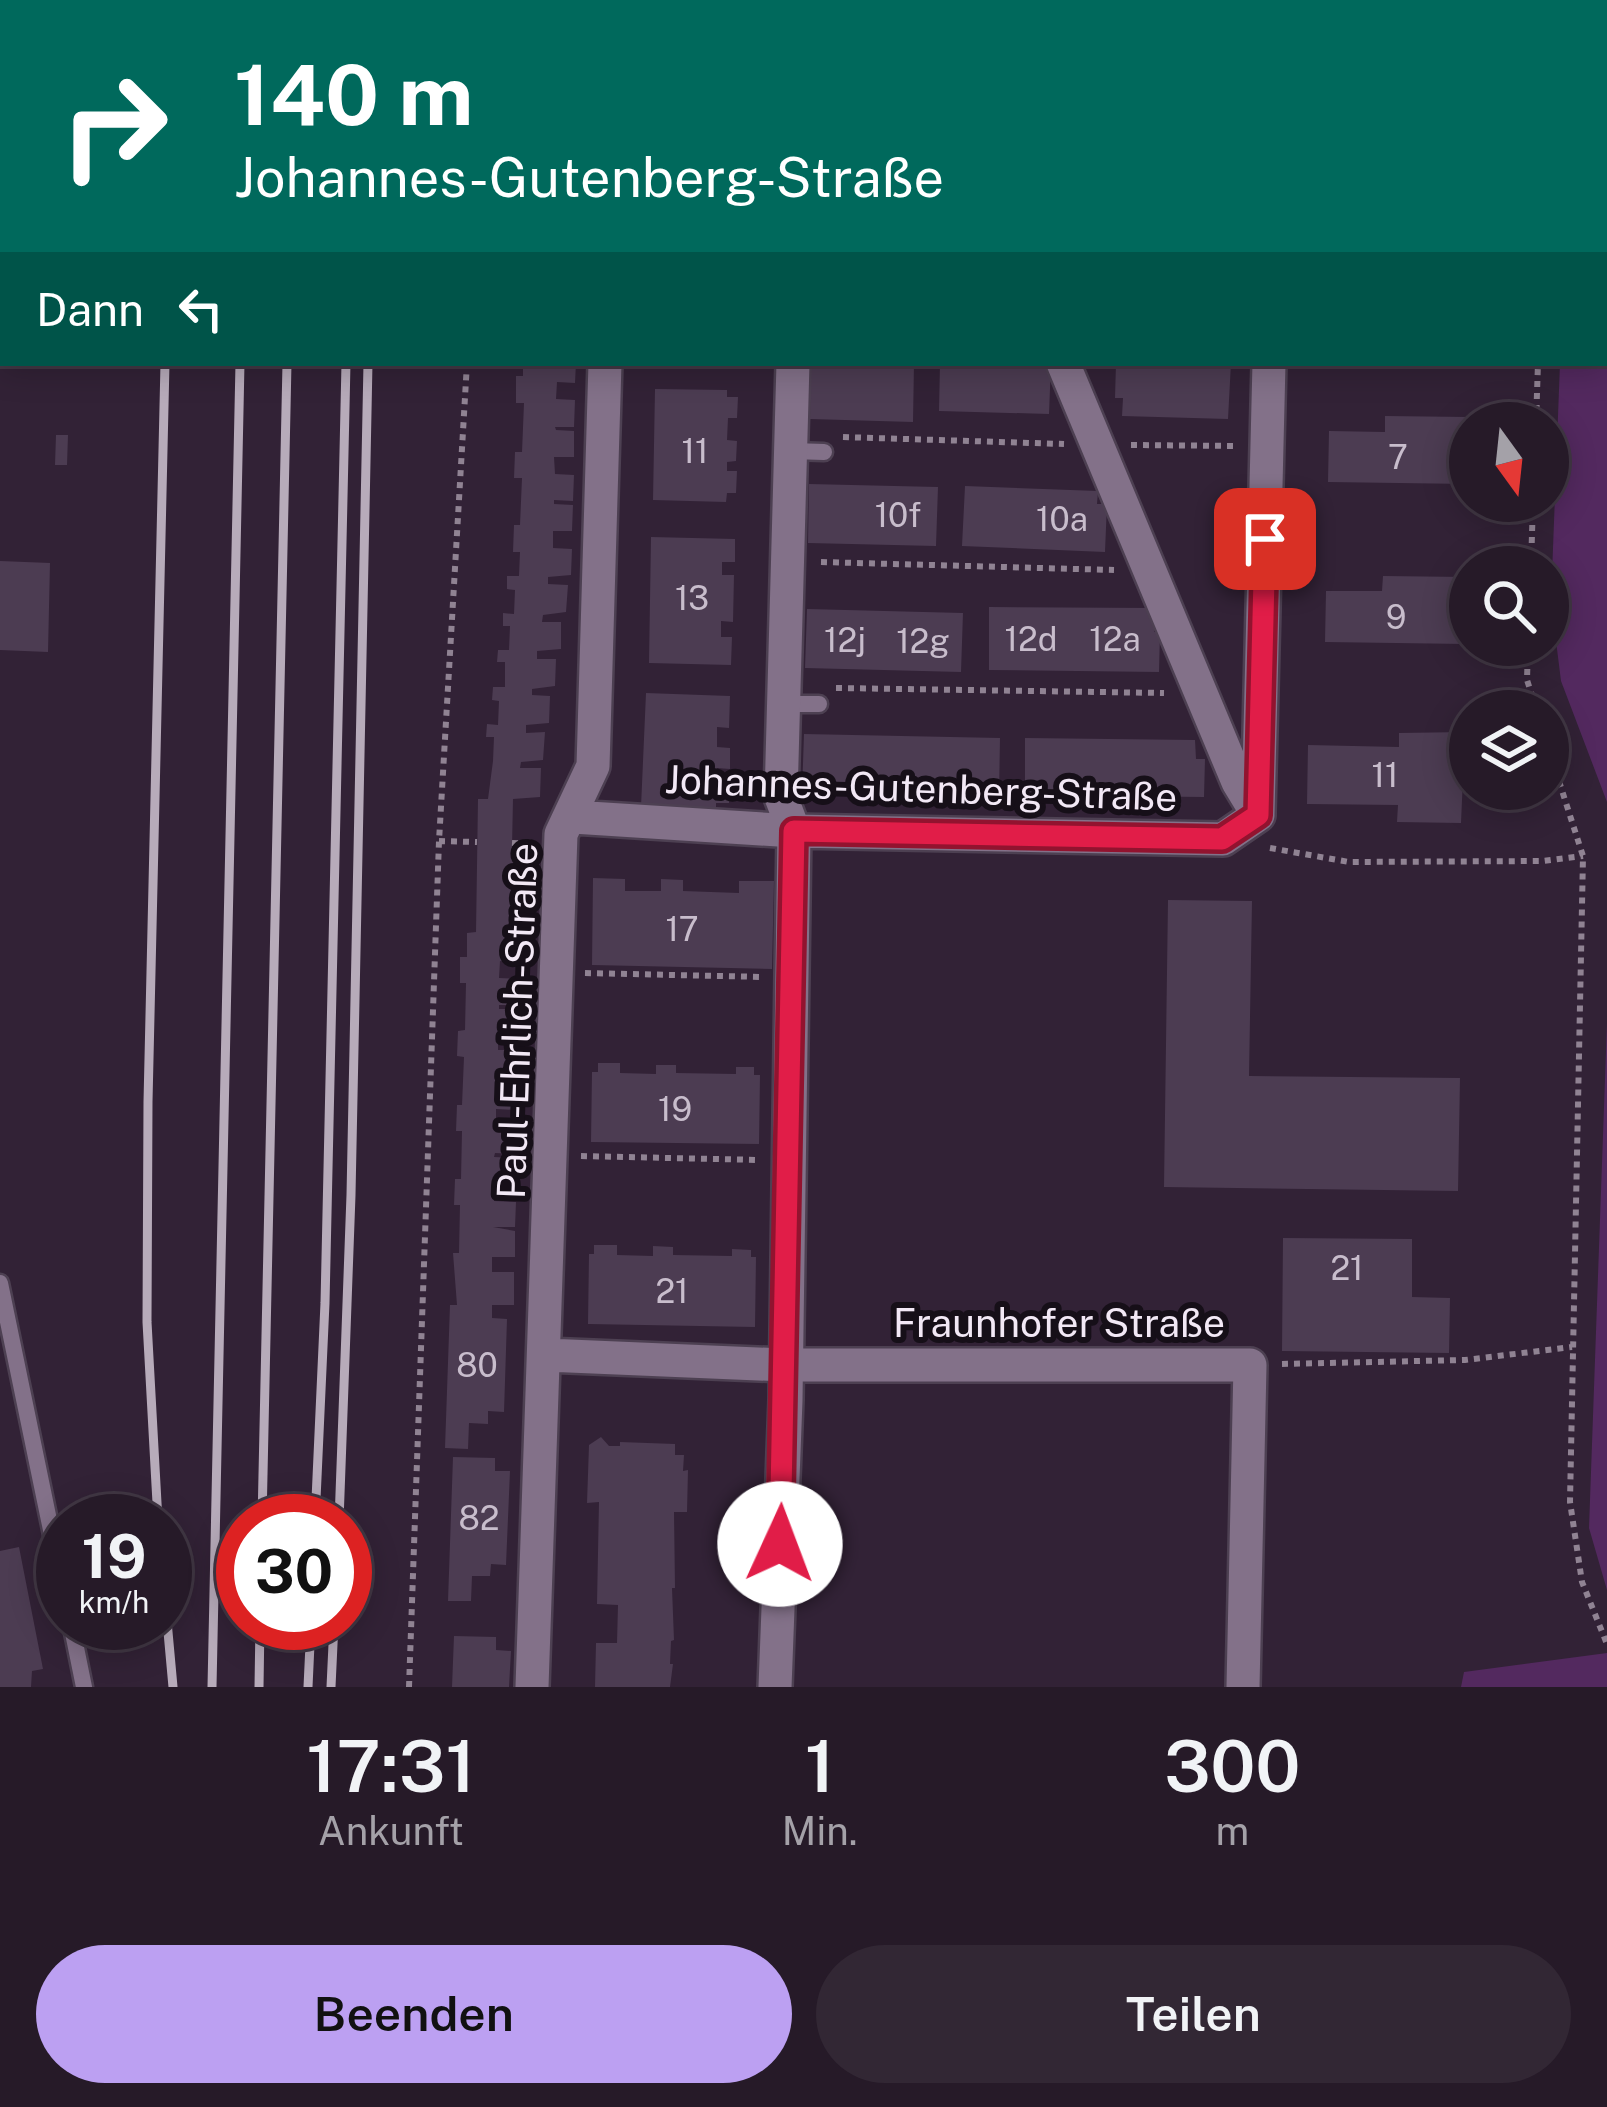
<!DOCTYPE html>
<html lang="de">
<head>
<meta charset="utf-8">
<style>
  :root { --surface:#261a28; --page:#322734; --text:#f1f3f6; --muted:#a4a1a8; --line:#423845; --accent:#bca0f2 }
  body { margin:0; font-family:"Public Sans",sans-serif; background:var(--page); color:var(--text); height:100vh; display:flex; flex-direction:column; font-size:45px; white-space:nowrap }
  * { box-sizing:border-box; margin:0 }
  p { font-size:39px; color:var(--muted) }
  .icon { flex:none; width:66px; height:66px; fill:none; stroke:currentColor; stroke-width:2; stroke-linecap:round; stroke-linejoin:round }
  .map { position:relative; height:1687px; overflow:hidden }
  .side { display:flex; flex-direction:column; background:var(--surface); flex:1 }
  .side>* { flex:none }
  .top-card { position:absolute; left:0px; top:0px; width:1608px; height:366px; box-shadow:0 6px 30px #0003,0 0 0 3px var(--line); background:#00695c; color:#fff; overflow:hidden }
  .needle { width:78px; rotate:165deg }
  .controls { position:absolute; left:1449px; top:402px; display:grid; gap:24px }
  .controls a { display:grid; place-items:center; width:120px; height:120px; border-radius:50%; background:var(--surface); box-shadow:0 6px 30px #0003,0 0 0 3px var(--line); font-size:60px }
  .speed { position:absolute; left:36px; top:1494px; display:flex; gap:24px; font-size:60px; font-weight:700; text-align:center }
  .speed>* { display:grid; place-content:center; width:156px; height:156px; border-radius:50%; background:var(--surface); box-shadow:0 6px 30px #0003,0 0 0 3px var(--line); line-height:1 }
  .speed small { font-size:30px; font-weight:400 }
  .speed .limit { border:18px solid #d22; background:#fff; color:#111 }
  .pin { position:absolute; display:grid; place-items:center; width:102px; height:102px; color:#fff; margin:-51px; border-radius:24px; box-shadow:0 6px 18px #0006 }
  .me { position:absolute; width:132px; margin:-66px; rotate:2deg; stroke-linejoin:round; filter:drop-shadow(0 0 9px #0008) }
  .turn { display:flex; align-items:center; gap:42px; height:252px; padding:0 36px; font-size:54px }
  .turn .icon { width:156px; height:156px; stroke-width:2.5 }
  .turn b { display:block; font-size:84px; line-height:102px }
  .then { display:flex; align-items:center; height:114px; padding:0 36px; background:#0003; gap:24px; font-size:45px }
  .eta { display:flex; justify-content:space-evenly; align-items:center; height:204px; text-align:center }
  .eta b { font-size:72px; font-weight:600; line-height:84px }
  .cta { display:flex; gap:24px; margin-top:auto; padding:24px 36px }
  .cta a { flex:1; height:138px; border-radius:72px; background:var(--accent); color:#111; font-size:48px; font-weight:600; line-height:138px; text-align:center }
  .cta a+a { background:var(--page); color:var(--text) }
  .map>svg:first-child { display:block }
  .grass { fill:#53295f }
  .building { fill:#4c3c52 }
  .lines { fill:none; stroke-linecap:round; stroke-linejoin:round }
  .lane-casing { stroke:#4d4052; stroke-width:21 }
  .street-casing { stroke:#4d4052; stroke-width:38 }
  .path { stroke:#908393; stroke-width:6; stroke-dasharray:6 6; stroke-linecap:butt }
  .lane { stroke:#837189; stroke-width:16 }
  .street { stroke:#837189; stroke-width:33 }
  .rail { stroke:#b7abba; stroke-width:9 }
  .route-casing { stroke:#92132f; stroke-width:30 }
  .route { stroke:#e11d48; stroke-width:21 }
  .labels { text-anchor:middle; stroke-width:12; stroke-linejoin:round; paint-order:stroke }
  .number-label { font-size:33px; fill:#c8bdcc }
  .street-label { font-size:39px; fill:#f2e8f5; stroke:#160f18 }
</style>
</head>
<body>
<div class="map">
<svg width="1607" height="1687" viewBox="0 0 1607 1687">
  <rect width="100%" height="100%" fill="#322236"/>
  <path class="grass" d="M1607,68V802L1561,681L1551,601L1560,363H1605Z
    M1607,1023V1590L1589,1528Z
    M1607,1653V1687H1461L1464,1672Z"/>
  <path class="building" d="M523,363H576L575,383L557,382L556,399L575,400L574,427H555L556,430L574,431V457H554L555,474L574,475L573,501L554,500V504L573,505L572,531H553V548L572,549L571,575L548,577V584L568,585L566,612L543,615L542,622H561V649L537,651V659H556L555,686L532,689V695L550,696L549,723L526,725V733L545,732L543,760L521,762L520,768H541L540,797L513,799L512,847H528L527,877L511,876V890H525V919L510,918L509,933H520V963L500,961L499,978L520,979L519,1005H499V1009H519V1035H498V1050H518V1079H497V1084H518L517,1110L496,1109V1127H517V1154L495,1153L494,1157L516,1158V1184H494V1201L516,1202L515,1227H493L515,1231V1257H492V1272H514V1305H492V1318L507,1319L504,1412L488,1411V1424L469,1423L468,1449L445,1448L450,1305H457L453,1253H459L460,1205H454L455,1179H461L462,1131H456L457,1105H462L464,1057L457,1056L458,1031L465,1030L466,983H460V957H467V933L476,932L478,799H488L493,761L494,737H486L487,724L498,725L499,701L492,700L493,687H505V662H497L498,650H509L510,626H503V613L514,614L515,590L507,589V576H519L520,552H513L514,525H520L522,478H514L515,452H522L524,403H516V376H523Z
    M811,363H914L913,422L810,419Z
    M940,363H1051L1049,414L939,411Z
    M1116,363H1231L1228,419L1122,416L1123,398H1115Z
    M655,389L727,390V397H738L737,418H728L727,440L737,441L736,461L727,462V471H737L736,493H727L726,502L653,500Z
    M1385,416L1469,417L1468,484L1328,482L1329,431L1385,432Z
    M56,435H68L67,465H55Z
    M809,484L938,487L936,546L808,543Z
    M965,486L1098,491L1097,504H1107L1105,552L962,546Z
    M651,537L735,539V562H722V575H734L733,622L721,621V637H732L731,665L649,663Z
    M0,561L50,563L48,652L0,650Z
    M1383,576L1467,577L1465,644L1325,642L1326,591H1382Z
    M989,607L1154,608V632H1160L1159,672L989,670Z
    M807,609L963,613L961,672L805,668Z
    M646,693L730,696L729,728L717,727V747L730,748V769L717,768L716,778H730L729,803H716V810L641,807Z
    M1465,732L1461,823L1397,822L1398,805L1307,804L1308,745L1399,747V733Z
    M804,734L1000,738L999,797L802,793Z
    M1025,738L1195,740L1196,759H1205L1204,797L1025,795Z
    M593,878L625,879V891H661V879L683,880V891L739,893V881H774L772,969L592,965Z
    M1168,900L1252,901L1249,1076L1460,1078L1458,1191L1164,1187Z
    M598,1063H620V1073L656,1074V1065H676V1073L736,1074V1067H754V1075H760L759,1144L591,1142L592,1072H598Z
    M1283,1238L1412,1239V1297L1450,1298L1449,1353L1282,1351Z
    M594,1245H617V1255L653,1256V1246L673,1247V1255L732,1256V1249L751,1250V1257H756L755,1327L588,1324L589,1254H594Z
    M601,1437L609,1446H620V1442L675,1444V1455H684L683,1471L688,1470L687,1512H674L675,1588H672L674,1640L671,1641L670,1664H673L670,1687H595L596,1643H617L618,1605L597,1604L599,1502L587,1503L589,1445Z
    M453,1457L495,1458V1471H510L506,1565L491,1564L490,1576H472L471,1601H448Z
    M19,1547L43,1669L32,1671L31,1687H0V1551Z
    M454,1636L496,1637V1650L511,1651L509,1687H452Z"/>
  <g class="lines">
    <g class="lane-casing">
      <path id="lane" d="M792,451L824,452
        M783,704H819
        M0,1283L63,1588
        M71,1623L84,1687"/>
    </g>
    <g class="street-casing">
      <path id="street" d="M915,0L916,3
        M616,3V0
        M798,3V0
        M1277,3V0
        M1063,363L1238,782L1258,815
        M1258,813L1269,363
        M573,817L794,831L1223,839L1258,815
        M546,1355L784,1365H1250L1243,1687
        M532,1687L561,834L593,766L605,363
        M775,1687L786,1400L794,831L781,797L793,363"/>
    </g>
    <path class="path" d="M489,3V0
      M1605,17L1607,15
      M1536,423L1538,363
      M843,437L1064,444
      M1131,445L1238,446
      M821,562L1114,570
      M1531,567L1533,501
      M1528,645L1527,680L1537,711
      M836,688L1164,693
      M1548,747L1583,856L1570,1502L1582,1582L1607,1644
      M439,841L477,842
      M512,843L532,844
      M1270,848L1349,862L1543,861L1583,856
      M585,973L764,977
      M581,1156L760,1160
      M1282,1364L1465,1360L1572,1347
      M409,1687L439,841L467,363"/>
    <use href="#lane" class="lane"/>
    <use href="#street" class="street"/>
    <path class="rail" d="M172,3V0
      M250,3V0
      M295,3V0
      M354,3V0
      M376,3V0
      M158,1521L147,1322L148,1102L165,363
      M262,1521L287,363
      M315,1521L325,1303L346,363
      M339,1521L351,1195L368,363
      M165,1599L173,1687
      M212,1687L240,363
      M259,1687L260,1623
      M308,1687L311,1623
      M331,1687L334,1623"/>
  </g>
  <g class="lines">
    <g class="route-casing">
      <path id="route" d="M780,1544L794,831L1222,839L1258,815L1265,539"/>
    </g>
    <use href="#route" class="route"/>
  </g>
  <g class="labels">
    <g class="number-label">
      <text x="695" y="463">11</text>
      <text x="1398" y="469">7</text>
      <text x="898" y="527">10f</text>
      <text x="1062" y="531">10a</text>
      <text x="692" y="610">13</text>
      <text x="1396" y="629">9</text>
      <text x="1031" y="651">12d</text>
      <text x="1115" y="651">12a</text>
      <text x="845" y="652">12j</text>
      <text x="923" y="653">12g</text>
      <text x="1385" y="787">11</text>
      <text x="682" y="941">17</text>
      <text x="675" y="1121">19</text>
      <text x="1347" y="1280">21</text>
      <text x="672" y="1303">21</text>
      <text x="477" y="1377">80</text>
      <text x="479" y="1530">82</text>
    </g>
    <g class="street-label">
      <text transform="translate(921 788) rotate(2)" y="14">Johannes-Gutenberg-Straße</text>
      <text transform="translate(517 1021) rotate(-88)" y="14">Paul-Ehrlich-Straße</text>
      <text x="1059" y="1337">Fraunhofer Straße</text>
    </g>
  </g>
</svg>
<div class="controls">
<a><svg class="needle" viewBox="-14 -14 28 28"><path d="M0-13l5 13h-10z" fill="#e53935"/><path d="M0 13l5-13h-10z" fill="#a4a1a8"/></svg></a>
<a><svg class="icon" aria-label="search" viewBox="0 0 24 24"><circle cx="10" cy="10" r="6"/><path d="M15 15l6 6"/></svg></a>
<a><svg class="icon" aria-label="layers" viewBox="0 0 24 24"><path d="M12 4l9 5-9 5-9-5zM3 14l9 5 9-5"/></svg></a>
</div>
<div class="speed"><div>19<small>km/h</small></div><div class="limit">30</div></div>
<div class="pin" style="left:1265px;top:539px;background:#d93025"><svg class="icon" aria-label="arrive" viewBox="0 0 24 24"><path d="M6 21V4h12l-3 4 3 4H6"/></svg></div>
<svg class="me" style="left:780px;top:1544px" viewBox="-20 -20 40 40"><circle r="19" fill="#fff"/><path d="M0-13L10 11 0 6-10 11z" fill="#e11d48"/></svg>
<div class="top-card">
<div class="turn"><svg class="icon" aria-label="right" viewBox="0 0 24 24"><path d="M7 20v-9h11M14 6l5 5-5 5"/></svg><div><b>140 m</b>Johannes-Gutenberg-Straße</div></div>
<div class="then">Dann<svg class="icon" aria-label="left" viewBox="0 0 24 24"><path d="M17 20v-9H6M10 6l-5 5 5 5"/></svg></div>
</div>
</div>
<section class="side">
<div class="eta">
<div><b>17:31</b><p>Ankunft</p></div>
<div><b>1</b><p>Min.</p></div>
<div><b>300</b><p>m</p></div>
</div>
<div class="cta"><a>Beenden</a><a>Teilen</a></div>
</section>
</body>
</html>
